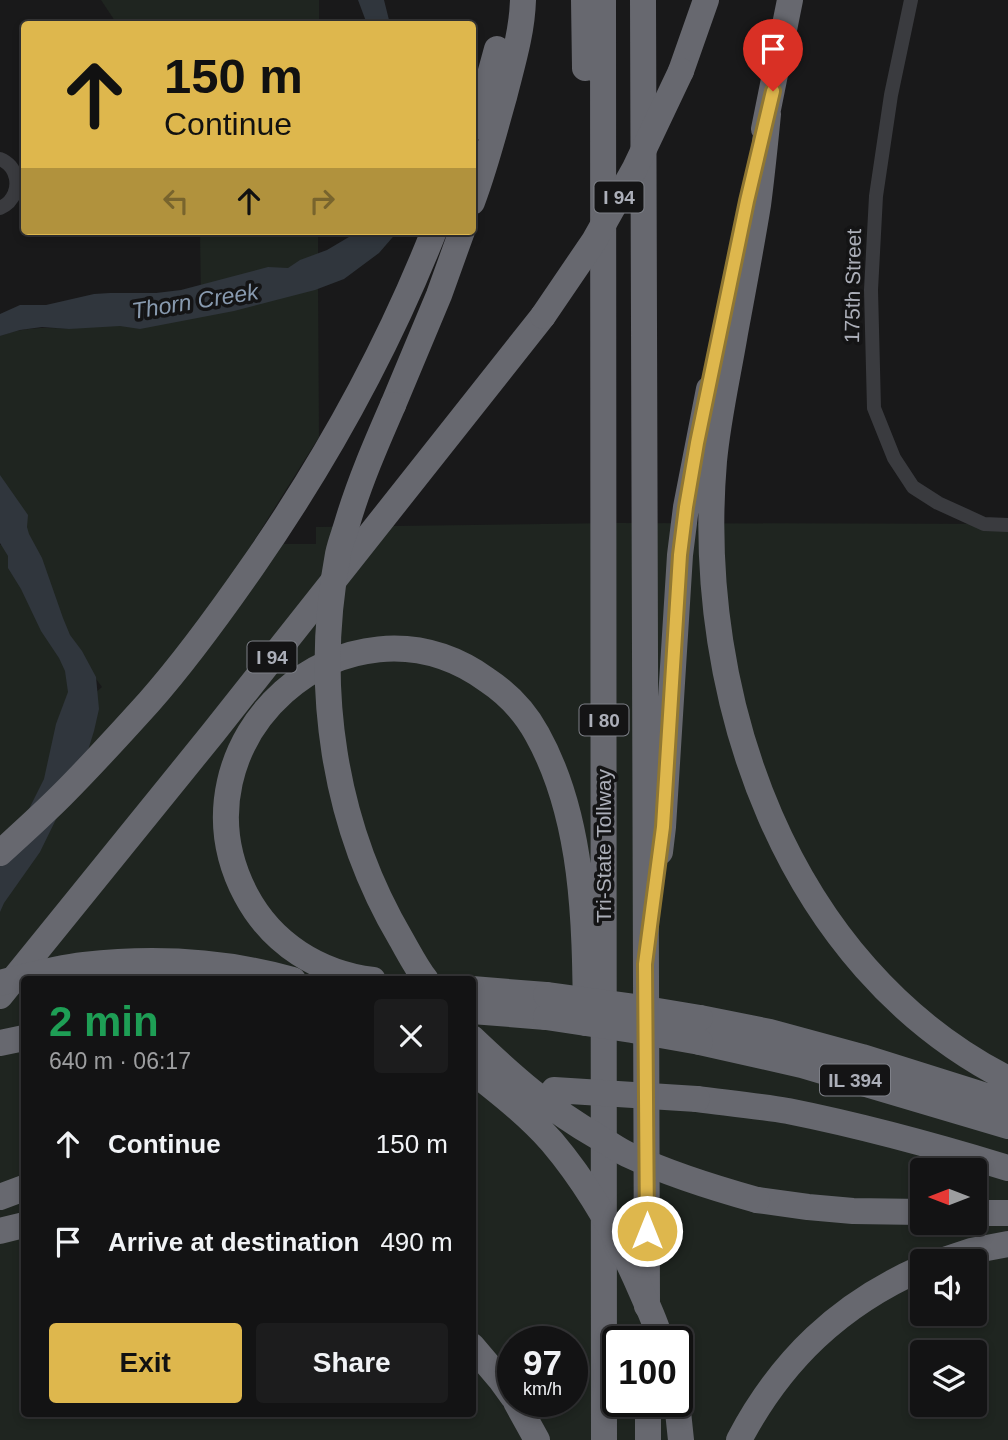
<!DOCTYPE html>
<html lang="en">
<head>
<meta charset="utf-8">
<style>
  :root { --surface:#131314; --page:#1c1c1d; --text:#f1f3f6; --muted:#9d9ea0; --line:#323234; --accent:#deb74d }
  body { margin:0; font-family:Helvetica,sans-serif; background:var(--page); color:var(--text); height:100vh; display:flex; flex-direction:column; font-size:26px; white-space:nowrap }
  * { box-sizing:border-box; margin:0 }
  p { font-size:23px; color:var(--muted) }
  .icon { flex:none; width:38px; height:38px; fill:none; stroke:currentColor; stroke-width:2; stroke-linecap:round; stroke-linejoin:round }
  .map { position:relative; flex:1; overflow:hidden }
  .side { position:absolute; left:21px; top:976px; width:455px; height:441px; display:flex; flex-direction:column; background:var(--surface); border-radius:7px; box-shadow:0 4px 10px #0003,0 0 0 2px var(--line) }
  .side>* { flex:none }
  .guide { position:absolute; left:21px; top:21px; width:455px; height:214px; border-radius:7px; box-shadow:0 4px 10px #0003,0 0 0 2px var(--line); background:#deb74d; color:#111; overflow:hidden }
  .needle { width:46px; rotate:270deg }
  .controls { position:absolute; left:910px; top:1158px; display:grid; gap:14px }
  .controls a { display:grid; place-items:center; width:77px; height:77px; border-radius:7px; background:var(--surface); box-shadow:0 4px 10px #0003,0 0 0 2px var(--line); font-size:35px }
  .speed { position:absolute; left:497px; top:1326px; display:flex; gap:14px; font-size:35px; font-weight:700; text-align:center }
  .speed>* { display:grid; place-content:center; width:91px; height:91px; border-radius:50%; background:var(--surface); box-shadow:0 4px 10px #0003,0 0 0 2px var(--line); line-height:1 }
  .speed small { font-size:18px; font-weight:400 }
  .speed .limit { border:4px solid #111; border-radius:10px; background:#fff; color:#111 }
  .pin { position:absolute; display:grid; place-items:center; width:60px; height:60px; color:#fff; margin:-72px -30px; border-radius:50% 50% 50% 0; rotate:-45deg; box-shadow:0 0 7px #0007 }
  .pin .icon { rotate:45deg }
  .me { position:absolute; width:77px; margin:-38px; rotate:0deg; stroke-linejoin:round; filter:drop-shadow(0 0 5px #0008) }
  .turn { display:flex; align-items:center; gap:24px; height:147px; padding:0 28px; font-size:32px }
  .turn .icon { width:91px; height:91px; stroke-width:2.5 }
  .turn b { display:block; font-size:49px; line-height:60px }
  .lanes { display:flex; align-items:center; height:66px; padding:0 28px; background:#0003; justify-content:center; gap:35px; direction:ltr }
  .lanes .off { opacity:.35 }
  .round { display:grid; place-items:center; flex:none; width:74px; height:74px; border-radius:7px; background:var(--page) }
  .overview { display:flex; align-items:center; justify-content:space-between; height:119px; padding:0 28px }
  h1 { font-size:42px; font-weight:800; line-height:52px; color:#1e9e55 }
  .cta { display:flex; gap:14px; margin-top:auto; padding:14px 28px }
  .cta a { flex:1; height:80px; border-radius:7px; background:var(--accent); color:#111; font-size:28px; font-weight:800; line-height:80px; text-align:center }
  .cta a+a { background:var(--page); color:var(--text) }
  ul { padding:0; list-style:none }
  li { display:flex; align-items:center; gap:21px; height:98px; padding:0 28px }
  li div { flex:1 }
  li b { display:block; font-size:26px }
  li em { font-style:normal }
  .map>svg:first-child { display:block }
  .green { fill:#1f2520; fill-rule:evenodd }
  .water { fill:#30363d }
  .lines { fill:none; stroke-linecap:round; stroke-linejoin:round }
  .minor { stroke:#3a3b3f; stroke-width:14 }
  .motorway { stroke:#67686f; stroke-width:26 }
  .motorway-bridge { stroke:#67686f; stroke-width:26 }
  .route-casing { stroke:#907732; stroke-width:18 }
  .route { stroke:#deb74d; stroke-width:12 }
  .labels { text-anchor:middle; stroke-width:7; stroke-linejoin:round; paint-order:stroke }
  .shield { fill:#141415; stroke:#7e8088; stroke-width:2 }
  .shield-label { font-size:19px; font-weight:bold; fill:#acafb9 }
  .street-label { font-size:21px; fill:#acafb9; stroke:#141415 }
  .water-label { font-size:23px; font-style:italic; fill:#889aaf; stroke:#141415 }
</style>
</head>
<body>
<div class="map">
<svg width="1008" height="1440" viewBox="0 0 1008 1440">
  <rect width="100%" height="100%" fill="#19191a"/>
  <path class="green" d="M101,0H319V24H117Z
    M200,231H318V268L201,301Z
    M318,282L319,437L252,544H316V527L616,523L1008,524V1440H0V545H22L74,692L64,720L102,687L62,634L0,486V336C23,327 45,327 69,329ZM24,980H472V1414H24ZM922,1171H975V1223H922ZM922,1262H975V1314H922ZM513,1342H572V1402H513ZM618,1342H677V1402H618ZM922,1353H975V1405H922Z"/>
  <path class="water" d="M358,0H384L390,24H367Z
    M359,231H398L379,253L344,279L315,290L234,311L140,329L120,326L69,329L42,327L20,330L0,336V314L20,305H46L94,294L110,293H156L181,290L268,267L288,268L300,260L327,250Z
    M0,475L28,515L27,527L29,534L42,558L63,618L70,635L82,651L96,677L99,709L94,731L85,760L40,852L4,903L0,912V856L23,821L44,779L56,724L68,692L65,671L59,658L41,631L21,589L8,568V556L0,543Z"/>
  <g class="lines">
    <path class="minor" d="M911,0L891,95L876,196L871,290L874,408L894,458L913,487L938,503L984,524L1008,525
      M0,159C17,166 22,187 9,202C8,203 2,207 0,208"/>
    <path class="motorway" d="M584,0L585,68
      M603,0L604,1440
      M643,0L647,1306
      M681,71L706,0
      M768,114C765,144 762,175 758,205C751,248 743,290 735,333C728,375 718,418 714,461C694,697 786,966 1008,1079
      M472,128L488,82L497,49
      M764,129L790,0
      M472,202C485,168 494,132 504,97C512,65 522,33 523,0
      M393,405L439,295L462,231
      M660,852L663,827L680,555L686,507L709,389
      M0,853C21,834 42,815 62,795C92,765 121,733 149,702C187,659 220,613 252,567C325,462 387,350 434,231
      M373,980C319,973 272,944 246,895C165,741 347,579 487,680C508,694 525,712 537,734C585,820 585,928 586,1023
      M472,989L546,995
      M0,996L213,733L543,316
      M472,1011L546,1017
      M700,1018L770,1032L862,1057L1008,1103
      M700,1042L802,1065L1008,1126
      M0,1043L24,1038
      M697,1099C728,1103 758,1106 788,1111C863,1126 936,1146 1008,1168
      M0,1197L24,1188
      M757,1200L808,1207L853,1211L922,1212
      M975,1213H1008
      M0,1231L24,1225
      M938,1262L971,1251L1008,1244
      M472,1346L500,1379L513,1397
      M516,1402L537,1440
      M648,1402V1440
      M677,1402L681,1440
      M739,1440C781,1360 840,1304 922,1268"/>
    <path class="motorway-bridge" d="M543,316L594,241L635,168L681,71
      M393,405C376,444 359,483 347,524C344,534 340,544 338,554C313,686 333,824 401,939C409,953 416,967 426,980
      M0,983C28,976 56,968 84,965C154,957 225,961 293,980
      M546,995L634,1007L700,1018
      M546,1017L632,1030L700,1042
      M472,1038C513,1077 549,1109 598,1137C609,1143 619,1151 631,1156C671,1175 714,1188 757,1200
      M472,1071C500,1093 528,1115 552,1142C590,1187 619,1239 642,1293C649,1309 657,1325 661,1342
      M554,1090L697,1099"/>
  </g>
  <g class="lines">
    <g class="route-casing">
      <path id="route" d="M647,1231L645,964L663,827L680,555L686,507L697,443L747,201L773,91"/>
    </g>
    <use href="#route" class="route"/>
  </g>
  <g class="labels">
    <g class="shield">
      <rect x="594.5" y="181.5" width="49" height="31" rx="5"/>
      <rect x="247.5" y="641.5" width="49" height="31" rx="5"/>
      <rect x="579.5" y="704.5" width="49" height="31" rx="5"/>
      <rect x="820" y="1064.5" width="70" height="31" rx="5"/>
    </g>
    <g class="shield-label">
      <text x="619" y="204">I 94</text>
      <text x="272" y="664">I 94</text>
      <text x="604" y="727">I 80</text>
      <text x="855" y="1087">IL 394</text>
    </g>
    <g class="street-label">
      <text transform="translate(853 286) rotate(-89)" y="7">175th Street</text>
      <text transform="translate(604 846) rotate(-90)" y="7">Tri-State Tollway</text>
    </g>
    <g class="water-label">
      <text transform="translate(195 301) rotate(-9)" y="8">Thorn Creek</text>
    </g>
  </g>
</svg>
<div class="controls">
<a><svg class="needle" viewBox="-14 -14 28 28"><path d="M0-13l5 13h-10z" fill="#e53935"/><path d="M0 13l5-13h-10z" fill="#9d9ea0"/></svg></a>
<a><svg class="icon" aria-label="sound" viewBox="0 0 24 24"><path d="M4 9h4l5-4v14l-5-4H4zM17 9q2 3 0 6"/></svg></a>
<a><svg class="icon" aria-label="layers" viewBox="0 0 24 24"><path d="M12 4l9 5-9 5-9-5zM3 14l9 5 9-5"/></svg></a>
</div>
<div class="speed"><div>97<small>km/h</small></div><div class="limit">100</div></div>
<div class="pin" style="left:773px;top:91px;background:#d93025"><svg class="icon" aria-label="arrive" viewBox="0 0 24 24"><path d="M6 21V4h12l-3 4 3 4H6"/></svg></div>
<svg class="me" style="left:647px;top:1231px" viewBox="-20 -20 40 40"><circle r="17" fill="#deb74d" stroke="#fff" stroke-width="3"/><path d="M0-11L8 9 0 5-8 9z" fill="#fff"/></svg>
<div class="guide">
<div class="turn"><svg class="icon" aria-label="ahead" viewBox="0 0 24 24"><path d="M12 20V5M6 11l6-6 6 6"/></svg><div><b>150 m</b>Continue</div></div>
<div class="lanes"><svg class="icon off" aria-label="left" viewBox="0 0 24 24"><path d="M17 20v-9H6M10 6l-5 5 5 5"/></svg><svg class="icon" aria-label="ahead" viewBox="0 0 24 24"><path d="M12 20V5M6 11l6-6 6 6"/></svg><svg class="icon off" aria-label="right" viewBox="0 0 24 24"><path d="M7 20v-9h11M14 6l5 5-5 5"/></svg></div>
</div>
<section class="side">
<div class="overview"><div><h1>2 min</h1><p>640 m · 06:17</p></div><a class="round"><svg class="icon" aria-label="close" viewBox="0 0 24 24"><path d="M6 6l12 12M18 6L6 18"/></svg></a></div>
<ul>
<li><svg class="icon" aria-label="ahead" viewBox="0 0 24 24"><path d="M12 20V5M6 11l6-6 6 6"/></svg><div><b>Continue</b></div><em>150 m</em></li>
<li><svg class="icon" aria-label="arrive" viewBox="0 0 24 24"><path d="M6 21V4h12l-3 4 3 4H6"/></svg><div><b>Arrive at destination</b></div><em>490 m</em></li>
</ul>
<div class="cta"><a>Exit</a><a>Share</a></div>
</section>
</div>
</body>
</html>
